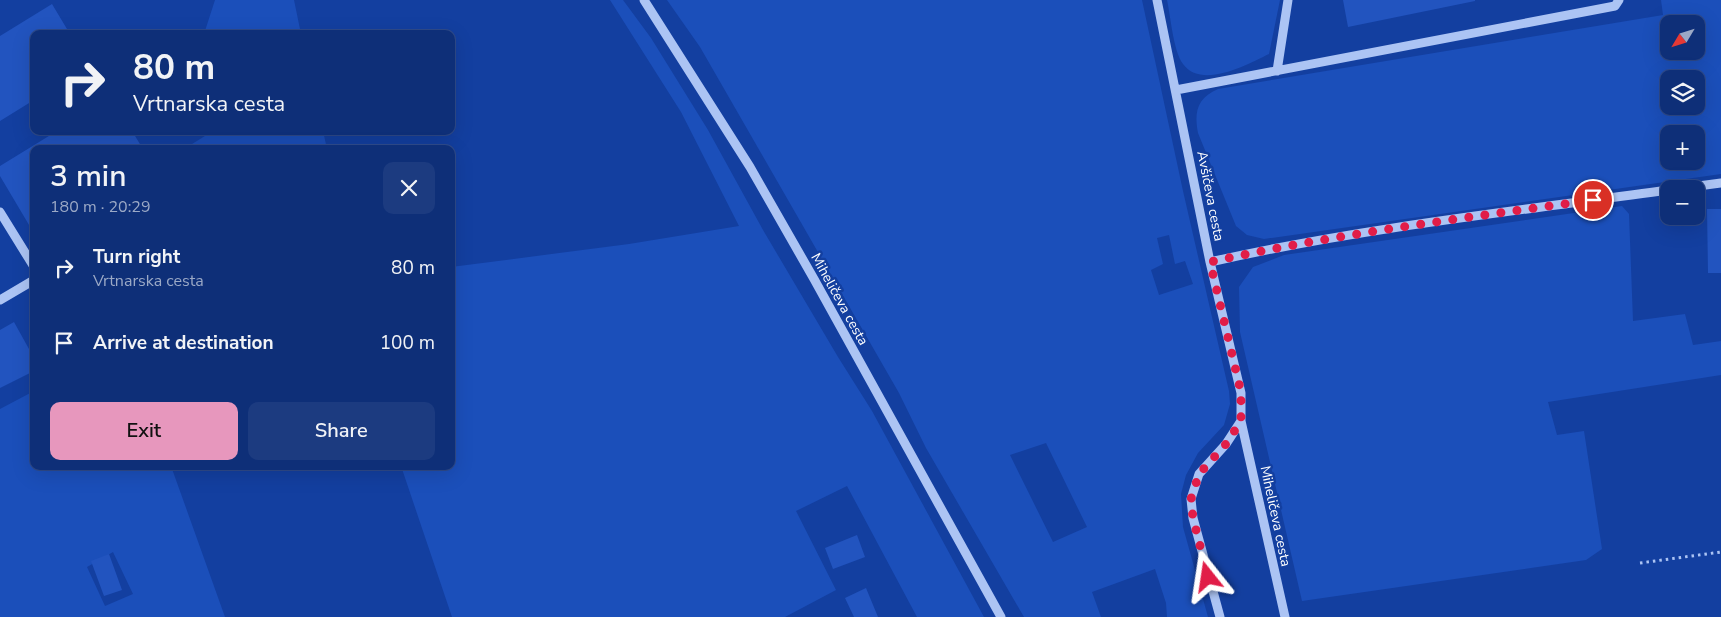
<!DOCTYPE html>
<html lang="en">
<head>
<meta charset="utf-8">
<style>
  :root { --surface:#0e2f78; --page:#1c3b80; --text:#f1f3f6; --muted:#9ba9c6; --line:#2e4a8a; --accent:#e797bd }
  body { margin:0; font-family:"Nunito Sans",sans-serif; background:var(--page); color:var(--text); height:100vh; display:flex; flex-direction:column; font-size:19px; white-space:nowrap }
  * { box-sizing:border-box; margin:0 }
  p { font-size:16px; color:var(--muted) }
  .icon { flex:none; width:28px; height:28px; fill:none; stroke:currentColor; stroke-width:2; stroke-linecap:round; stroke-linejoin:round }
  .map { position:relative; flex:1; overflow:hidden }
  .panel { position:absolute; left:30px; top:145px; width:425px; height:325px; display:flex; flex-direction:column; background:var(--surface); border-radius:10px; box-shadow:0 5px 20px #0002,0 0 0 1px var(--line) }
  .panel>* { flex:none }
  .banner { position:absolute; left:30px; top:30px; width:425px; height:105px; border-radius:10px; box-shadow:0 5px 20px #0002,0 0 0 1px var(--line); background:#0e2f78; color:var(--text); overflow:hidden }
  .needle { width:32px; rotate:232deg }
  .fabs { position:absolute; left:1660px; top:15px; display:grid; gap:10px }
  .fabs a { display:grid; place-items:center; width:45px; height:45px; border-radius:10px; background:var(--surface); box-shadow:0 5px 20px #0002,0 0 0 1px var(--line); font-size:25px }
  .pin { position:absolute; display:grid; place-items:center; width:42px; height:42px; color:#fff; margin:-21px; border:2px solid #fff; border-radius:50%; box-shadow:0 1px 5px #0007 }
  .me { position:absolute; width:55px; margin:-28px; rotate:345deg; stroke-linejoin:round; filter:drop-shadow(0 0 4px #0008) }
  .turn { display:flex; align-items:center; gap:18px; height:105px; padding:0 20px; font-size:22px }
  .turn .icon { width:65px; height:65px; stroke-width:2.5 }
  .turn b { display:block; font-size:35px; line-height:42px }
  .round { display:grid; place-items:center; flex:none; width:52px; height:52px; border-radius:10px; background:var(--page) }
  .summary { display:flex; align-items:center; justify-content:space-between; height:85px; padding:0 20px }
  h1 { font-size:30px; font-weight:600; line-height:38px }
  .action { display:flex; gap:10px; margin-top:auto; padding:10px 20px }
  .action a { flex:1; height:58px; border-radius:10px; background:var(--accent); color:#111; font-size:20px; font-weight:600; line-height:58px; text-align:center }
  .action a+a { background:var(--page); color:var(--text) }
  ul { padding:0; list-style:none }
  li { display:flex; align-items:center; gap:15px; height:75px; padding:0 20px }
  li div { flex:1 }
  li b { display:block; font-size:19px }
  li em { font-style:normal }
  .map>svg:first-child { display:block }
  .green { fill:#1b4fba; fill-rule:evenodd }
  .building { fill:#2254bf }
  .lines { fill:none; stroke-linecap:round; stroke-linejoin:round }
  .path { stroke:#acc4f4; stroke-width:3; stroke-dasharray:2.5 4; stroke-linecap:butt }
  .minor { stroke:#acc4f4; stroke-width:9 }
  .route { stroke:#e11d48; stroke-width:9; stroke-dasharray:0 16.2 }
  .labels { text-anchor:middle; stroke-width:5; stroke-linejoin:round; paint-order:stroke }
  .street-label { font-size:14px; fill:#fff; stroke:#133fa0 }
</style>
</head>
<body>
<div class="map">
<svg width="1721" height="617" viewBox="0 0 1721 617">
  <rect width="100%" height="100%" fill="#133fa0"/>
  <path class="green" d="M215,0H294L301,34H204Z
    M610,0H623L651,38L708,130L763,230L838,357L872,411L984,617H917L847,486L796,511L836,590L785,617H452L401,466H451V267L629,244L739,226L681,112Z
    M667,0H1142L1183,191L1229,391L1230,404L1224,425L1198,453L1186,475L1181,494L1183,527L1208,617H1167L1166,603L1155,569L1092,592L1101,617H1024L926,448L899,393L700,47ZM1169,235L1175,264L1185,261L1193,284L1159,295L1151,270L1163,264L1157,238ZM1046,443L1087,527L1053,542L1010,455Z
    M1167,0H1280L1269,54C1248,64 1202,90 1183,64C1173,50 1171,18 1167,0Z
    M1661,0H1721V174L1264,239L1247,235L1236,226L1198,133C1194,112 1197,98 1218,89L1663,15ZM1669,24H1696V51H1669ZM1669,79H1696V106H1669ZM1669,134H1696V161H1669Z
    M213,131H323L327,149H184Z
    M1622,206L1629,214L1633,321L1685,314L1693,345L1721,341V375L1548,402L1557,435L1584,431L1602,549L1586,560L1302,601L1240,332L1239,287L1253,267L1284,255Z
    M34,391V466H171L225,617H0V409ZM113,552L133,594L105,606L87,567Z"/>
  <path class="building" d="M1343,0H1475V1L1348,27Z
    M52,4L70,34H34V100L0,121V36Z
    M57,131H132L143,149H34L32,230L0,176V166Z
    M1707,209H1721V273H1708Z
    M14,322L34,358V371L0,388V330Z
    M857,535L865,557L833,569L825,548Z
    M109,554L122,590L104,596L91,561Z
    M866,588L878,617H854L845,598Z"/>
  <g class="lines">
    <path class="path" d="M1640,563L1721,552"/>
    <path class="minor" d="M644,0L750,167L814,279L1001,617
      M1157,0L1210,262L1241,393V421L1226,444L1199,474L1191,499L1193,518L1220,617
      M1277,71L1288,0
      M1176,90L1615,6L1619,0
      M1676,189L1721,183
      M0,212L34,267
      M1210,262C1361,228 1516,211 1669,190
      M0,300L34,280
      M1241,421L1285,617"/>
  </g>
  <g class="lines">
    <path class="route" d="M1208,577L1193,518L1191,499L1199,474L1226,444L1241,421V392L1210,262C1336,234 1465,218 1593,200"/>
  </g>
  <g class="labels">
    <g class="street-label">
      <text transform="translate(1211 196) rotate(79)" y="5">Avšičeva cesta</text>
      <text transform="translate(840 299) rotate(61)" y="5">Miheličeva cesta</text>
      <text transform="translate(1276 516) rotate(78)" y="5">Miheličeva cesta</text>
    </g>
  </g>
</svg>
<div class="fabs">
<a><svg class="needle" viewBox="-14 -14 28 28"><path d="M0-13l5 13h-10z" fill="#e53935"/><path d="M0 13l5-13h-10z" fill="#9ba9c6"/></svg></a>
<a><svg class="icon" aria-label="layers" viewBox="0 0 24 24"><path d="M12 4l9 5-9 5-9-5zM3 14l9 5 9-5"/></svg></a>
<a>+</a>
<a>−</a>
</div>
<div class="pin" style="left:1593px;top:200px;background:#d93025"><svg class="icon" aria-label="arrive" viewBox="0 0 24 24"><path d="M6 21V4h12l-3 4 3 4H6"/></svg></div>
<svg class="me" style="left:1208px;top:577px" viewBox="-20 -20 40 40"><path d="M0-17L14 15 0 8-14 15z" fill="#e11d48" stroke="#fff" stroke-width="4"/></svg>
<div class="banner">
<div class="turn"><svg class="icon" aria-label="right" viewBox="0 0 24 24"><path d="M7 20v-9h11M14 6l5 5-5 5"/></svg><div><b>80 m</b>Vrtnarska cesta</div></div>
</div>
<section class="panel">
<div class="summary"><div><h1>3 min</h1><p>180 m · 20:29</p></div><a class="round"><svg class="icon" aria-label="close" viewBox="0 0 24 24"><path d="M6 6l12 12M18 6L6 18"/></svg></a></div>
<ul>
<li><svg class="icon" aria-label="right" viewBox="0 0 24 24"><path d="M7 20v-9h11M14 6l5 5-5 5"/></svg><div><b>Turn right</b><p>Vrtnarska cesta</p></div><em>80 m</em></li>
<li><svg class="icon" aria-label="arrive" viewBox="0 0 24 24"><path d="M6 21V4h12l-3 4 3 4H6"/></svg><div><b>Arrive at destination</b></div><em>100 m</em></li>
</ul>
<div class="action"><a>Exit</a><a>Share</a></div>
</section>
</div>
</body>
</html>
